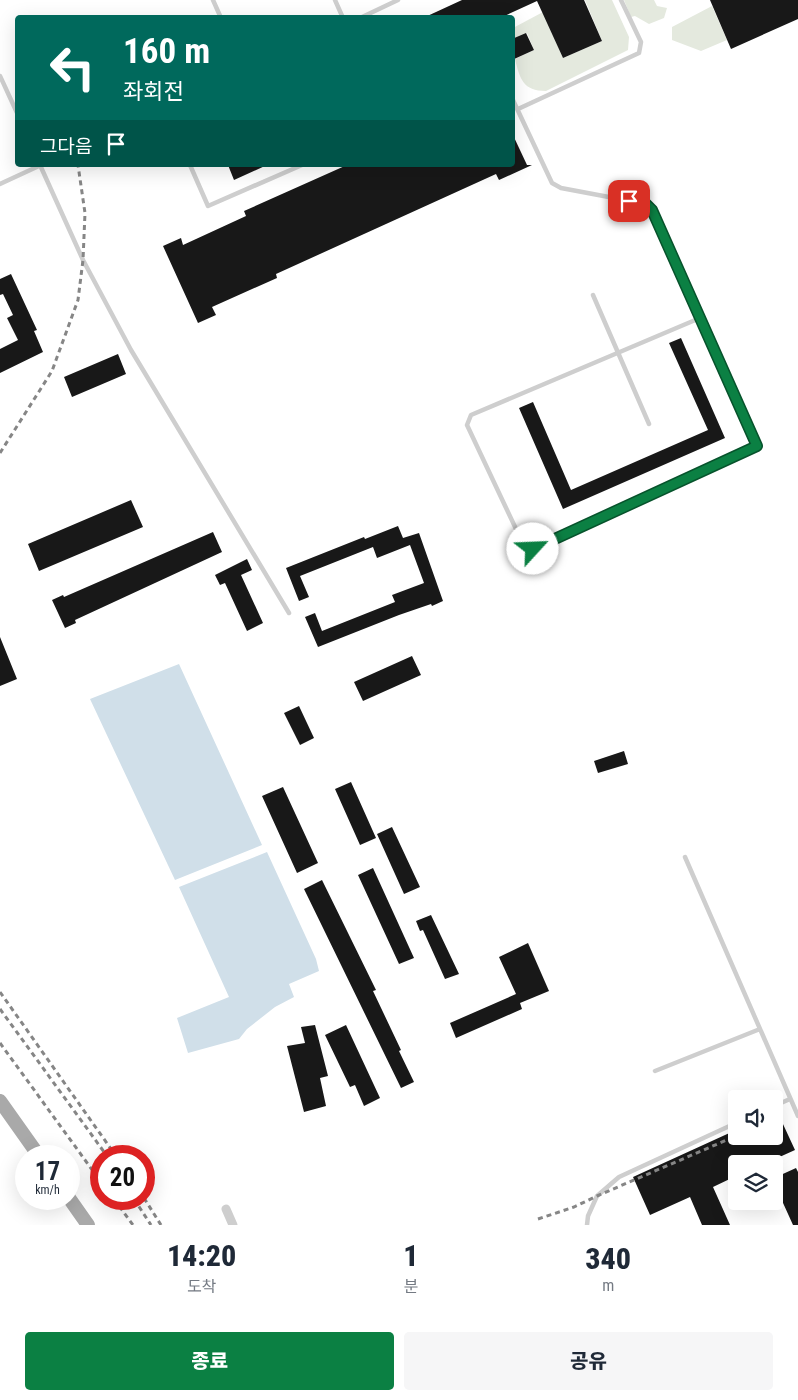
<!DOCTYPE html>
<html lang="ko">
<head>
<meta charset="utf-8">
<style>
  :root { --surface:#fff; --page:#f6f6f7; --text:#1f2937; --muted:#747a83; --accent:#0b8043 }
  body { margin:0; font-family:"Roboto Condensed","Noto Sans KR",sans-serif; background:var(--page); color:var(--text); height:100vh; display:flex; flex-direction:column; font-size:19px; white-space:nowrap }
  * { box-sizing:border-box; margin:0 }
  p { font-size:16px; color:var(--muted) }
  .icon { flex:none; width:28px; height:28px; fill:none; stroke:currentColor; stroke-width:2; stroke-linecap:round; stroke-linejoin:round }
  .map { position:relative; height:1225px; overflow:hidden }
  .drawer { display:flex; flex-direction:column; background:var(--surface); flex:1 }
  .drawer>* { flex:none }
  .guide { position:absolute; left:15px; top:15px; width:500px; height:152px; border-radius:5px; box-shadow:0 5px 20px #0002; background:#00695c; color:#fff; overflow:hidden }
  .fabs { position:absolute; left:728px; top:1090px; display:grid; gap:10px }
  .fabs a { display:grid; place-items:center; width:55px; height:55px; border-radius:5px; background:var(--surface); box-shadow:0 5px 20px #0002; font-size:25px }
  .speed { position:absolute; left:15px; top:1145px; display:flex; gap:10px; font-size:25px; font-weight:700; text-align:center }
  .speed>* { display:grid; place-content:center; width:65px; height:65px; border-radius:50%; background:var(--surface); box-shadow:0 5px 20px #0002; line-height:1 }
  .speed small { font-size:12px; font-weight:400 }
  .speed .limit { border:8px solid #d22; background:#fff; color:#111 }
  .pin { position:absolute; display:grid; place-items:center; width:42px; height:42px; color:#fff; margin:-21px; border-radius:10px; box-shadow:0 2px 8px #0006 }
  .me { position:absolute; width:55px; margin:-28px; rotate:65deg; stroke-linejoin:round; filter:drop-shadow(0 0 4px #0008) }
  .turn { display:flex; align-items:center; gap:18px; height:105px; padding:0 25px; font-size:22px }
  .turn .icon { width:65px; height:65px; stroke-width:2.5 }
  .turn b { display:block; font-size:35px; line-height:42px }
  .then { display:flex; align-items:center; height:48px; padding:0 25px; background:#0003; gap:10px; font-size:19px }
  .eta { display:flex; justify-content:space-evenly; align-items:center; height:85px; text-align:center }
  .eta b { font-size:30px; font-weight:800; line-height:35px }
  .action { display:flex; gap:10px; margin-top:auto; padding:10px 25px }
  .action a { flex:1; height:58px; border-radius:5px; background:var(--accent); color:#fff; font-size:20px; font-weight:800; line-height:58px; text-align:center }
  .action a+a { background:var(--page); color:var(--text) }
  .map>svg:first-child { display:block }
  .green { fill:#e4e9de }
  .water { fill:#d0dfe9 }
  .building { fill:#181818 }
  .lines { fill:none; stroke-linecap:round; stroke-linejoin:round }
  .service { stroke:#cecece; stroke-width:4.5 }
  .minor { stroke:#cecece; stroke-width:9 }
  .primary { stroke:#a9a9a9; stroke-width:14 }
  .rail { stroke:#868686; stroke-width:3; stroke-dasharray:5 4; stroke-linecap:butt }
  .route-casing { stroke:#07532c; stroke-width:12 }
  .route { stroke:#0b8043; stroke-width:9 }
</style>
</head>
<body>
<div class="map">
<svg width="798" height="1225" viewBox="0 0 798 1225">
  <rect width="100%" height="100%" fill="#fff"/>
  <path class="green" d="M585,0H612L629,37L628,50L546,91C523,91 520,79 515,59L534,50L527,33L513,39V28L543,12L563,58L602,41Z
    M624,0H654L657,6L667,8L664,18L649,24L635,16L631,17Z
    M712,6L727,40L701,51L672,40V27Z"/>
  <path class="water" d="M179,664L262,845L175,880L90,699Z
    M267,852L316,959L319,971L289,984L294,997L275,1007L247,1029L239,1039L188,1053L177,1018L229,997L179,887Z"/>
  <path class="building" d="M462,0H584L602,41L563,58L537,1L500,18H423Z
    M710,0H798V19L731,49Z
    M526,33L534,50L512,60V39Z
    M512,133L527,165H532L499,180L496,174L276,274L277,278L212,307L216,315L198,323L163,246L181,238L183,245L246,216L244,211L347,165H512Z
    M228,165H267L234,180Z
    M11,274L37,330L34,331L43,352L0,373V349L18,340L7,318L13,315L3,294L0,295V279Z
    M681,338L725,438L563,509L519,408L533,402L571,490L708,430L669,343Z
    M118,354L126,374L72,397L64,377Z
    M131,500L143,527L39,571L28,544Z
    M398,526L403,538L419,533L443,601L432,606L431,604L399,615L318,647L305,617L315,613L322,631L395,602L392,595L424,583L410,545L377,558L373,547L300,576L309,597L299,601L286,568L364,537L365,539Z
    M213,532L222,552L75,620L76,623L65,628L52,600L63,595L64,597Z
    M247,559L252,570L241,575L263,623L247,631L225,583L220,585L215,575Z
    M0,637L17,679L0,686Z
    M412,656L421,675L363,701L354,682Z
    M299,706L314,738L300,745L284,713Z
    M624,751L628,764L598,773L594,761Z
    M351,782L376,838L360,845L335,789Z
    M283,787L318,863L297,873L262,796Z
    M392,827L420,887L404,894L377,834Z
    M373,868L414,958L399,964L358,875Z
    M322,880L376,990L373,991L401,1050L399,1051L414,1082L401,1088L304,889Z
    M431,915L459,974L445,979L423,930L420,931L416,921Z
    M528,943L549,991L520,1003L522,1009L456,1038L450,1023L516,994L499,957Z
    M315,1025L328,1076L320,1078L326,1106L304,1112L287,1046L305,1043L301,1027Z
    M346,1025L380,1098L364,1106L355,1085L350,1087L325,1035Z
    M776,1109L795,1150L764,1164H736V1176L713,1187L730,1225H702L690,1197L650,1215L633,1177L736,1130V1136H774V1110Z
    M796,1168L798,1172V1225H793L774,1183V1178Z"/>
  <g class="lines">
    <path class="service" d="M213,0L221,18
      M335,0L343,18
      M360,18L398,0
      M0,76L18,115
      M512,98L552,183L561,188L646,204L652,210L757,446L533,549L524,546L467,425L471,415L700,318
      M518,109L639,53L641,42L621,0
      M40,165L83,260L131,350L289,613
      M190,165L208,206L302,165
      M0,184L41,165
      M593,295L649,424
      M685,857L798,1116
      M655,1071L760,1029
      M774,1106L790,1099
      M587,1225L588,1216L597,1196L619,1177L736,1123"/>
    <path class="minor" d="M226,1209L233,1225"/>
    <path class="primary" d="M0,1101L39,1156
      M69,1198L88,1225"/>
    <path class="rail" d="M0,453L52,371L78,300L83,260L85,213L78,165
      M0,992L116,1156
      M0,1009L107,1156
      M0,1043L101,1182
      M144,1198L161,1225
      M114,1199L133,1225
      M134,1199L151,1225
      M538,1219L574,1207L597,1196L736,1136"/>
  </g>
  <g class="lines">
    <g class="route-casing">
      <path id="route" d="M533,549L757,446L652,210L646,204L629,201"/>
    </g>
    <use href="#route" class="route"/>
  </g>
</svg>
<div class="fabs">
<a><svg class="icon" aria-label="sound" viewBox="0 0 24 24"><path d="M4 9h4l5-4v14l-5-4H4zM17 9q2 3 0 6"/></svg></a>
<a><svg class="icon" aria-label="layers" viewBox="0 0 24 24"><path d="M12 4l9 5-9 5-9-5zM3 14l9 5 9-5"/></svg></a>
</div>
<div class="speed"><div>17<small>km/h</small></div><div class="limit">20</div></div>
<div class="pin" style="left:629px;top:201px;background:#d93025"><svg class="icon" aria-label="arrive" viewBox="0 0 24 24"><path d="M6 21V4h12l-3 4 3 4H6"/></svg></div>
<svg class="me" style="left:533px;top:549px" viewBox="-20 -20 40 40"><circle r="19" fill="#fff"/><path d="M0-13L10 11 0 6-10 11z" fill="#0b8043"/></svg>
<div class="guide">
<div class="turn"><svg class="icon" aria-label="left" viewBox="0 0 24 24"><path d="M17 20v-9H6M10 6l-5 5 5 5"/></svg><div><b>160 m</b>좌회전</div></div>
<div class="then">그다음<svg class="icon" aria-label="arrive" viewBox="0 0 24 24"><path d="M6 21V4h12l-3 4 3 4H6"/></svg></div>
</div>
</div>
<section class="drawer">
<div class="eta">
<div><b>14:20</b><p>도착</p></div>
<div><b>1</b><p>분</p></div>
<div><b>340</b><p>m</p></div>
</div>
<div class="action"><a>종료</a><a>공유</a></div>
</section>
</body>
</html>
